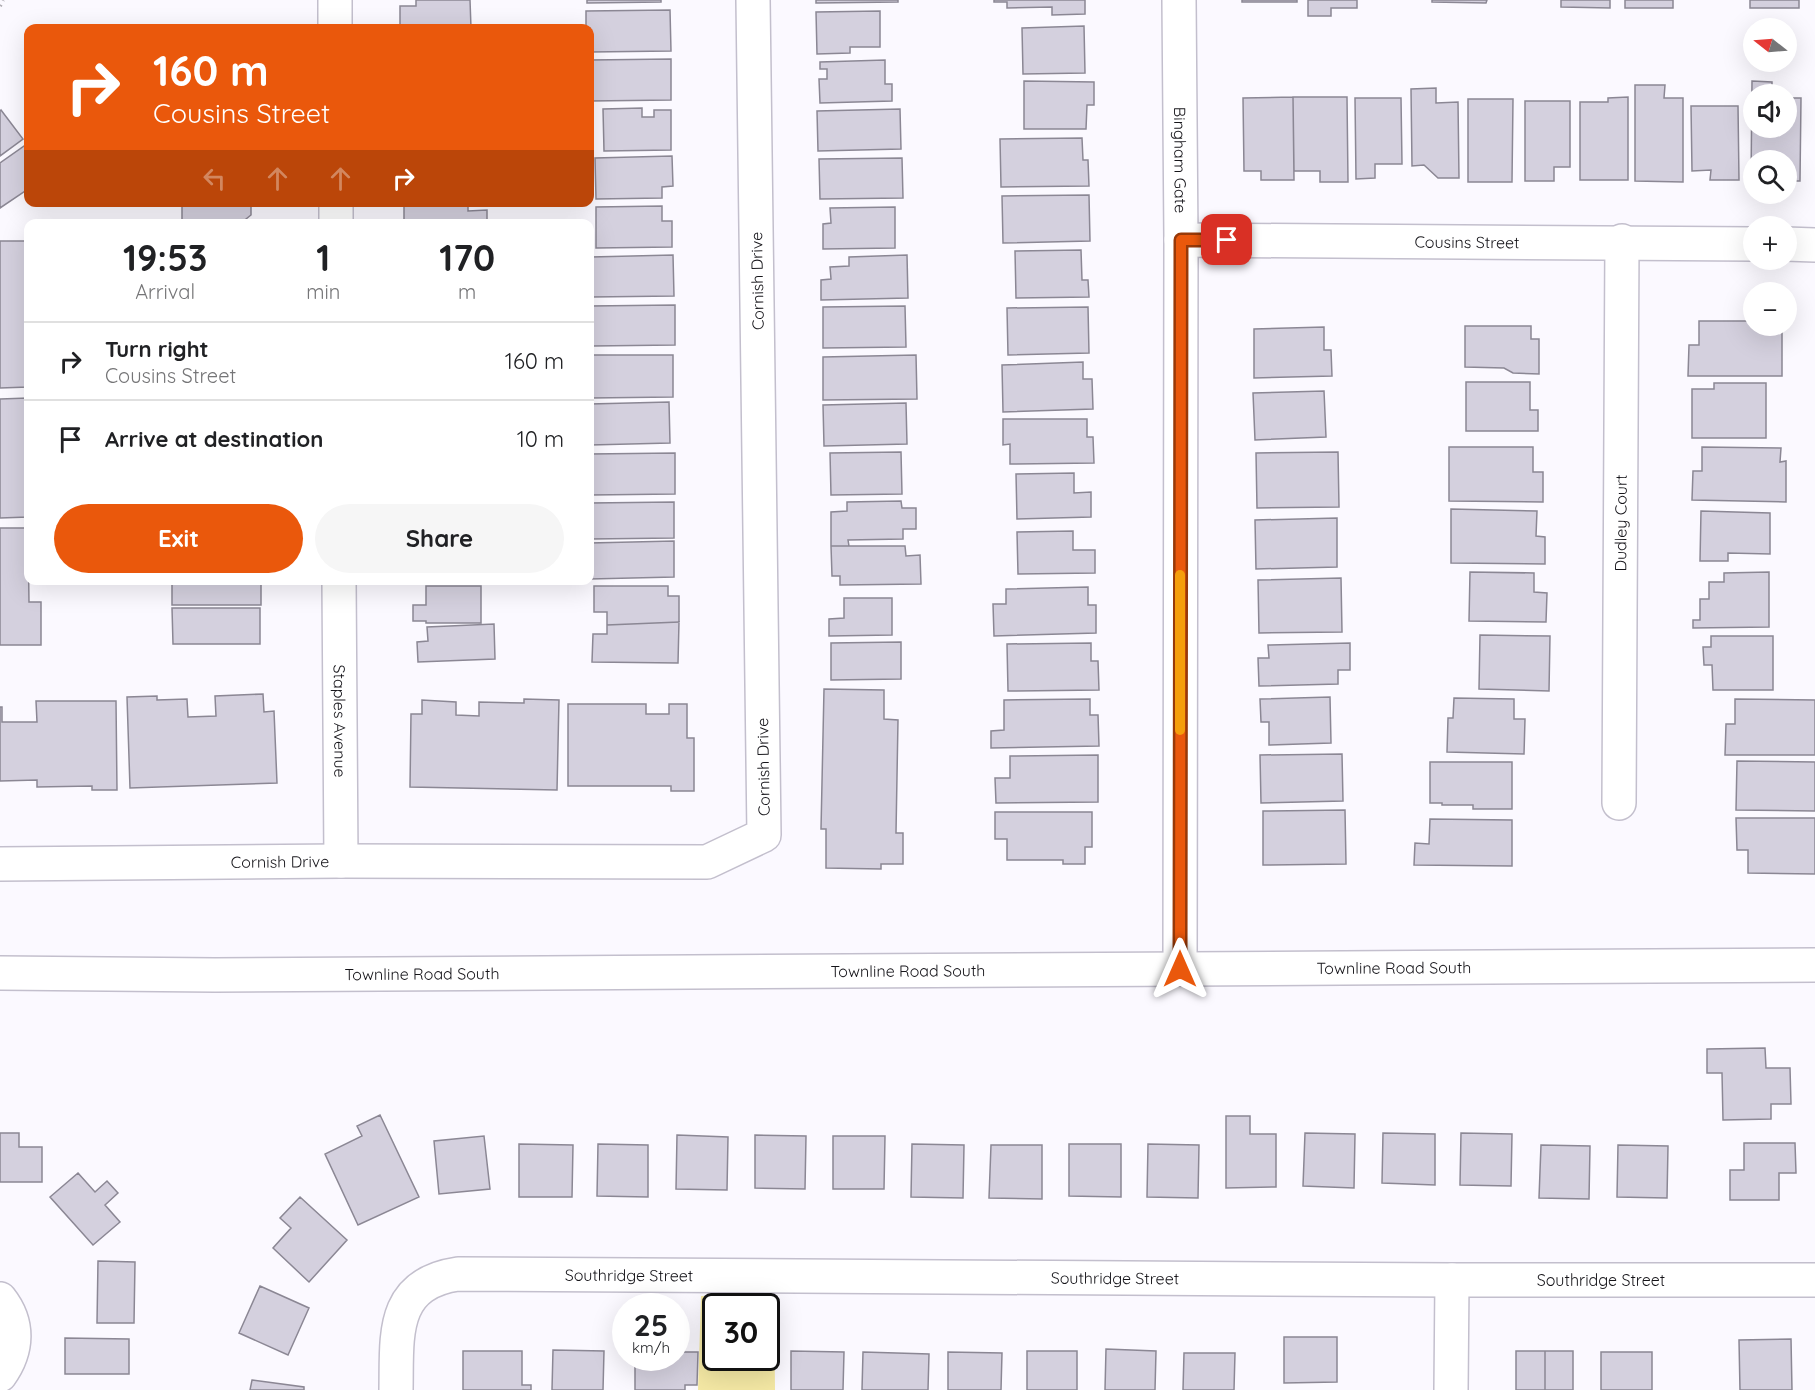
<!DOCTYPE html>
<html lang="en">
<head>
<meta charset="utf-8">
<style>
  :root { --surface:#fff; --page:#f6f6f6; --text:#202124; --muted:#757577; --line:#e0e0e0; --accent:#ea580c }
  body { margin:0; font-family:Quicksand,sans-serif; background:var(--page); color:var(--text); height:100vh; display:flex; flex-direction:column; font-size:22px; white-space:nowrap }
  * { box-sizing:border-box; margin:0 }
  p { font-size:20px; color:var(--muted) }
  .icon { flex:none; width:33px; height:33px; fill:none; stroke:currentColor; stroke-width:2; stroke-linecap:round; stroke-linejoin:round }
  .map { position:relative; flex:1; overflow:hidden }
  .drawer { position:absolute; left:24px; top:219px; width:570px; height:366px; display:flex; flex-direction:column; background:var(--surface); border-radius:12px; box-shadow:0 6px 24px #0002 }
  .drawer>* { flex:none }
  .top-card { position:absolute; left:24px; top:24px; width:570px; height:183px; border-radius:12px; box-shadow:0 6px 24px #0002; background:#ea580c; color:#fff; overflow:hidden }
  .needle { width:39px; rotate:287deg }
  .buttons { position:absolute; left:1743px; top:18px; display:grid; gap:12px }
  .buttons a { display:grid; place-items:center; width:54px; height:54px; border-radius:50%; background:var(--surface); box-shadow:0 6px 24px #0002; font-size:30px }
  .speed { position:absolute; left:612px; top:1293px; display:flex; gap:12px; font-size:30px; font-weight:700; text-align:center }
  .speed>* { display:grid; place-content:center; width:78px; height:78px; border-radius:50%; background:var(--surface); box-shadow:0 6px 24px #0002; line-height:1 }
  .speed small { font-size:15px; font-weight:400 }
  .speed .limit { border:3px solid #111; border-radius:9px; background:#fff; color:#111 }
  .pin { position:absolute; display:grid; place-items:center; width:51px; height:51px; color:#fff; margin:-26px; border-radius:12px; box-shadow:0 3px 9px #0006 }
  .me { position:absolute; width:66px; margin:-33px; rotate:0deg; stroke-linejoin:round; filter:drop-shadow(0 0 4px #0008) }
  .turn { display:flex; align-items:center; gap:21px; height:126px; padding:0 30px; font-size:27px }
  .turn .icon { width:78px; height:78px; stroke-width:2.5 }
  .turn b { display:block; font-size:42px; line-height:51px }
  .lanes { display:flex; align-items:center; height:57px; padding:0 30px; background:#0003; justify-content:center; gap:30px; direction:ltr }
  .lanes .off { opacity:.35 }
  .eta { display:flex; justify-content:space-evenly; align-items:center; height:102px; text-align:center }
  .eta b { font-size:36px; font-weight:700; line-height:42px }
  .primary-button { display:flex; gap:12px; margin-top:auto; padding:12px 30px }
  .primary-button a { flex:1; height:69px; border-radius:36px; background:var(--accent); color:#fff; font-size:24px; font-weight:700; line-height:69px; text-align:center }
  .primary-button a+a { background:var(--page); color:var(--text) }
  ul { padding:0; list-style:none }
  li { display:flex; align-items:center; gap:18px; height:78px; padding:0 30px; border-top:2px solid var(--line) }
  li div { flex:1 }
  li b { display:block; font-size:22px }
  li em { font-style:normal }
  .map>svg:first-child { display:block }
  .green { fill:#f4e8a4; fill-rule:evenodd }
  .building { fill:#d4d0de; stroke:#8b8794; stroke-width:1.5 }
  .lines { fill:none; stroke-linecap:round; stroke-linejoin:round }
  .minor-casing { stroke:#c3bfcd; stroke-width:36 }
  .tertiary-casing { stroke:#c3bfcd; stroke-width:36 }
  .path { stroke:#afadb3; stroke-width:4; stroke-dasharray:1.5 4.5; stroke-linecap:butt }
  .minor { stroke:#fff; stroke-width:33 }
  .tertiary { stroke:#fff; stroke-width:33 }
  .route-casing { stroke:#983908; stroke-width:15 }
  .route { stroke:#ea580c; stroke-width:10 }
  .slow { stroke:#f59e0b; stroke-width:10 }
  .labels { text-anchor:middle; stroke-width:6; stroke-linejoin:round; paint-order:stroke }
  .street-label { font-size:16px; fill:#151419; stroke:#fff }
</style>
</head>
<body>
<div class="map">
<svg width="1815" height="1390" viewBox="0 0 1815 1390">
  <rect width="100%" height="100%" fill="#fbf9ff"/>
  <path class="green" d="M774,1295L775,1390H698L701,1296ZM766,1306V1358H716V1306Z"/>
  <path class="building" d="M416,0H470L471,28H400V6H416Z
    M587,0H661V2L587,3Z
    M816,0H898V2L816,3Z
    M994,0H1085V14L1052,15V7L1007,8V2H994Z
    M1242,0H1297V2H1242Z
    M1308,0H1357V8H1331V16H1308Z
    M1432,0H1487L1486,3L1432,2Z
    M1561,0H1610V8L1561,7Z
    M1625,0H1673V8H1625Z
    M1750,0H1799V8H1750Z
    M670,10L671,51L590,52V28H586V11Z
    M880,11V47H850V53L817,54L816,12Z
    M1084,26L1085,73L1023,74L1022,28Z
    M671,59V100L590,101V60Z
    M885,60V84H892V101L820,103L819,79H827V69H820V62Z
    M1024,81L1094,82V105H1087L1086,129H1024Z
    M1752,81L1772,82V94H1754V128H1786V98H1801L1800,181H1786V160H1754V181H1751Z
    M1635,85H1665L1664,98H1683V182L1635,181Z
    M1436,88V103L1458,102L1459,178H1438L1424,165L1412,166L1411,89Z
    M1293,97H1347L1348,182H1320V171H1294Z
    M1293,97L1294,180H1261V171H1244L1243,98Z
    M1628,97V180H1580V102H1608V98Z
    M1355,98H1401L1402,164H1375V178L1356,179Z
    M1468,99H1513L1512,182H1468Z
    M1525,101H1570V167H1554V181H1525Z
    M1691,106H1738L1739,180H1710L1711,170L1692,171Z
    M642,108V117H654V110H671V150L604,151L603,109Z
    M900,109L901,149L818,151L817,111Z
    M1,110L23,139L0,156V111Z
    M1082,138L1083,160H1088L1089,186L1001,187L1000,139Z
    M27,144L28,147V189L0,208V163Z
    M672,156L673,186L662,187V198L596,199L595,158Z
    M902,158L903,198L820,199L819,159Z
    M1089,195L1090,241L1003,243L1002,196Z
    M182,202H251V215L241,223L182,224Z
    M468,203V211L487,210V224H404V205Z
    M662,206V221H672V247L596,248V207Z
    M895,207V248L823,249V224L831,223L830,208Z
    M0,241H28V387L0,388Z
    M1081,250L1082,280H1088L1089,297L1016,298L1015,251Z
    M673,255L674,296L591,297V257Z
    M907,255L908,298L821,300V280L831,279L830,267L849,266V257Z
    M675,305V345L592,346V330H590V306Z
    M905,306L906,347L823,348V307Z
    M1088,307L1089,353L1008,355L1007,308Z
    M1699,321H1754V326H1782V376H1688L1689,345H1699Z
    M1465,326H1531V339H1539V374L1513,373L1504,368L1465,367Z
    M1324,327V350H1331L1332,376L1254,378V329Z
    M590,355H673V397L590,398Z
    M916,355L917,399L823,400V357Z
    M1083,362V379H1092L1093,409L1003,412L1002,365Z
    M1466,382H1530V410H1538V431H1466Z
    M1714,383H1766V438H1692V389H1714Z
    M1324,391L1326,437L1255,440L1253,393Z
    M28,398V517L0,518V399Z
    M669,402L670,443L590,445V404Z
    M906,403L907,444L824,446L823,405Z
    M1003,419H1087V437H1093L1094,463L1010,464V444L1003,445Z
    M1449,447H1533V472H1543V502L1449,501Z
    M1702,447L1781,448L1780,462L1786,461V502L1692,500L1693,471H1702Z
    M901,452L902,494L831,495L830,453Z
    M1338,452L1339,507L1257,508L1256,453Z
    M675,453V494L590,495V454Z
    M1074,473V493L1091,492V517L1017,519L1016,474Z
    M901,501L902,508H916V529H903V539L848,540L849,546H831V512L847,511V502Z
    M674,502V538L590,539V503Z
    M1451,509L1537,511L1536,536L1545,537V564L1451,563Z
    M1701,511L1770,513V554L1728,553V561H1700Z
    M1337,518V567L1256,569L1255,520Z
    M0,528H28L29,602H41V645H0Z
    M1073,531V550H1095V573L1018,574L1017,532Z
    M674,541V577L590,579V543Z
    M831,546H905L906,556L920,555L921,584L840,585V576H832Z
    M1470,572L1534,573V592L1547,593L1546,622L1469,621Z
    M1769,572V627L1693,628V620H1700V599H1709V582H1724V573Z
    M1341,578L1342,632L1259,633L1258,580Z
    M172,580H261V605H172Z
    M426,586H481V623H426V621H413V605H426Z
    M594,586H668V596H679V622L607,625V612H594Z
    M1088,587V605H1096V633L994,636L993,604H1006V589Z
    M844,598H892V635L829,636V619L844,618Z
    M172,608H260V644H173Z
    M679,622L678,663L592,662L593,634H607V625Z
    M494,624L495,659L418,662L417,642L428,641L427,627Z
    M1480,635L1550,636L1549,691L1479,689Z
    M1711,636H1773V690H1713L1712,665H1704L1703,647H1711Z
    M901,642V679L831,680V643Z
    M1091,643V661H1098L1099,690L1008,691L1007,644Z
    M1350,643V670H1338V684L1259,686L1258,658H1269L1268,645Z
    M824,689L884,690V719L898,720L896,833H903V864H881V869L826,868V829H821Z
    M263,694L264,712L274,711L277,783L130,788L127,697L157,696V700L187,699L188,717L216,716L215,696Z
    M1330,697L1331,743L1269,745V722H1261L1260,699Z
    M1454,698L1514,699V719H1525L1524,754L1447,752L1448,718H1453Z
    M524,699L559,700L557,790L410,787L411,714H422V700L456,702V715L479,716V702L524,703Z
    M1090,699V715H1098L1099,746L991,748V731L1004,730V700Z
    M1735,699L1815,700V755H1725L1726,724H1735Z
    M36,701H116L117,790H92V786L37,787V780L0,781V707H2V722H37Z
    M568,704H646V714H669V704H687V738H694V791H671V786H568Z
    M1342,754L1343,801L1261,803L1260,755Z
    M1098,755V802L996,803L995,778H1010V756Z
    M1737,761L1815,762V811L1736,810Z
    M1430,762H1512V809H1473V805H1442V803H1430Z
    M1345,810L1346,864L1263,865V811Z
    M995,812H1092V847H1085V864H1063V860H1007V839H995Z
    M1736,818H1815V874L1748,873V850H1737Z
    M1430,819L1512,820V866L1414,865L1415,843L1429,844Z
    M1765,1048L1766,1068H1790L1791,1104H1771V1119L1723,1120L1722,1073H1707V1049Z
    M380,1115L419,1197L358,1225L325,1154L362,1136L357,1126Z
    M1226,1116H1250V1134H1276V1187L1226,1188Z
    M0,1133H19V1147H42V1182H0Z
    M1305,1133L1355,1134L1354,1188L1303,1186Z
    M1383,1133L1435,1134V1185L1382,1183Z
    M1461,1133L1512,1134L1511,1186L1460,1185Z
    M677,1135L728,1137L727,1190L676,1189Z
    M755,1135L806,1136L805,1189L755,1188Z
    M484,1136L490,1189L439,1194L434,1141Z
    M833,1136H885L884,1189H833Z
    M1744,1143H1795L1796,1173H1779V1200H1730V1170H1744Z
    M519,1144L573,1145L572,1197H519Z
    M598,1144L648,1145V1197L597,1196Z
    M912,1144L964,1145L963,1198L911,1197Z
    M1069,1144H1121V1197L1069,1196Z
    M1148,1144L1199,1145L1198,1198L1147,1197Z
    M991,1145H1042V1199L989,1198Z
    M1541,1145L1590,1146L1589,1199L1539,1198Z
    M1618,1145L1668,1146L1667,1198L1617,1197Z
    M78,1173L95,1192L107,1181L118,1193L105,1205L120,1222L93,1245L50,1197Z
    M300,1197L347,1240L309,1282L273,1248L291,1228L280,1218Z
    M98,1261L135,1262L134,1323H97Z
    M260,1286L309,1308L288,1355L239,1333Z
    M1284,1337H1337V1382L1284,1383Z
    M65,1338L129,1339V1374H65Z
    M1791,1339L1792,1390H1740L1739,1340Z
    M1106,1349L1156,1351L1155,1390H1105Z
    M553,1350L604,1351L603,1390H552Z
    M463,1351H522V1385H531V1390H463Z
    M791,1351L844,1352L843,1390H791Z
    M1027,1351H1077V1390H1027Z
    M1516,1351H1545V1390H1516Z
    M1545,1351H1573V1390H1545Z
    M676,1352H698L697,1385H685V1390H635V1358H676Z
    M863,1352L929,1354L928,1390H862Z
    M948,1352L1002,1353L1001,1390H948Z
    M1601,1352H1652V1390H1601Z
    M1184,1353H1235L1234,1390H1183Z
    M252,1380L304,1387V1390H250Z"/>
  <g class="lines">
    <g class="minor-casing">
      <g id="minor">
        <path d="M335,0V28"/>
        <path id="s1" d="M1179,0L1181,240L1180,969"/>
        <path d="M336,202V224"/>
        <path id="s2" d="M1181,240L1754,244"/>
        <path d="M1786,244L1815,245"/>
        <path id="s3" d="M339,580L341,861"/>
        <path id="s4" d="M1619,803L1622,241"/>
        <path id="s5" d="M0,864L341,861L707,862L764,835L753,0"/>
        <path d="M0,1299C19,1323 18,1350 0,1375"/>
        <path id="s6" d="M396,1390C397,1336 390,1284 458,1274L1452,1280H1815"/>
        <path d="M1451,1390L1452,1280"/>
      </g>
    </g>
    <g class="tertiary-casing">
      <g id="tertiary">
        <path id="s7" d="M0,973L215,975L1815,965"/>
      </g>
    </g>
    <path class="path" d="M0,6L3,0"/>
    <use href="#minor" class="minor"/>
    <use href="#tertiary" class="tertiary"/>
  </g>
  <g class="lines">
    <g class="route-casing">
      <path id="route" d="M1180,969L1181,240H1227"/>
    </g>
    <use href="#route" class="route"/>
    <path class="slow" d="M1180,730V575"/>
  </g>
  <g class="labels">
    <g class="street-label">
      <text dy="6" stroke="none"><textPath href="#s1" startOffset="160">Bingham Gate</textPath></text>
      <text dy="6" stroke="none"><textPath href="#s2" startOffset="286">Cousins Street</textPath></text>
      <text transform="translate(757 281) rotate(-91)" y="6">Cornish Drive</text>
      <text dy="6" stroke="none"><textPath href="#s4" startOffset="280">Dudley Court</textPath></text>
      <text dy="6" stroke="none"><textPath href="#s3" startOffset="141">Staples Avenue</textPath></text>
      <text transform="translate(763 767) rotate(-91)" y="6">Cornish Drive</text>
      <text dy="6" stroke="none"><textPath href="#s5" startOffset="280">Cornish Drive</textPath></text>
      <text dy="6" stroke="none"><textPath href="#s7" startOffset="1394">Townline Road South</textPath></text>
      <text dy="6" stroke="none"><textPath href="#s7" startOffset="908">Townline Road South</textPath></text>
      <text dy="6" stroke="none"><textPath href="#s7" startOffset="422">Townline Road South</textPath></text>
      <text dy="6" stroke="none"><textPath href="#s6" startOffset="320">Southridge Street</textPath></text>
      <text dy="6" stroke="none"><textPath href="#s6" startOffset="806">Southridge Street</textPath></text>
      <text dy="6" stroke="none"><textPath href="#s6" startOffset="1292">Southridge Street</textPath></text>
    </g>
  </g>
</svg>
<div class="buttons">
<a><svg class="needle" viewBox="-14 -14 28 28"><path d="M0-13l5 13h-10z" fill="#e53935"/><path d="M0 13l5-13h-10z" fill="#757577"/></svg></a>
<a><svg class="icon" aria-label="sound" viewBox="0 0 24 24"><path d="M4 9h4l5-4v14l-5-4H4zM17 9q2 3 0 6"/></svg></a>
<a><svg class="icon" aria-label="search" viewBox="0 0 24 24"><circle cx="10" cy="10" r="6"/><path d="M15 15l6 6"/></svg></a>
<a>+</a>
<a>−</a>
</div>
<div class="speed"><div>25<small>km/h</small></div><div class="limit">30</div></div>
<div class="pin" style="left:1227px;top:240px;background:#d93025"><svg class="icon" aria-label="arrive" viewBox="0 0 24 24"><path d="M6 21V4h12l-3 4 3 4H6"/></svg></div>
<svg class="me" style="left:1180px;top:969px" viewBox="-20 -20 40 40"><path d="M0-17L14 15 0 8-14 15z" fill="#ea580c" stroke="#fff" stroke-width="4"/></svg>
<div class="top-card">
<div class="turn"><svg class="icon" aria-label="right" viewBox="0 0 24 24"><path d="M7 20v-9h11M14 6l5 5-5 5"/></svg><div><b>160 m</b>Cousins Street</div></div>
<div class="lanes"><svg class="icon off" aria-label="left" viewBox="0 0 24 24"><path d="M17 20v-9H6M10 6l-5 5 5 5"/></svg><svg class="icon off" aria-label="ahead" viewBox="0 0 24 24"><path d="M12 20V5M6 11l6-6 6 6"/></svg><svg class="icon off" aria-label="ahead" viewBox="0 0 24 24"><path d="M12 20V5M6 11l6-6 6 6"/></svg><svg class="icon" aria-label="right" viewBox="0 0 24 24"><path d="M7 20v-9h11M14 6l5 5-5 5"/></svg></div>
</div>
<section class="drawer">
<div class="eta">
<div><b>19:53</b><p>Arrival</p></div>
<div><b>1</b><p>min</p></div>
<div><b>170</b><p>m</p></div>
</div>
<ul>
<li><svg class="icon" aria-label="right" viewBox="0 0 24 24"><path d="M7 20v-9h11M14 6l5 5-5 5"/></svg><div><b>Turn right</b><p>Cousins Street</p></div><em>160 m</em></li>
<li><svg class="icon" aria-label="arrive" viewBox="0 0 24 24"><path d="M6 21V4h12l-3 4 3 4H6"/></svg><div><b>Arrive at destination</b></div><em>10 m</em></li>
</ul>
<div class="primary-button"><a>Exit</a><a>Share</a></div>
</section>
</div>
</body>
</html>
